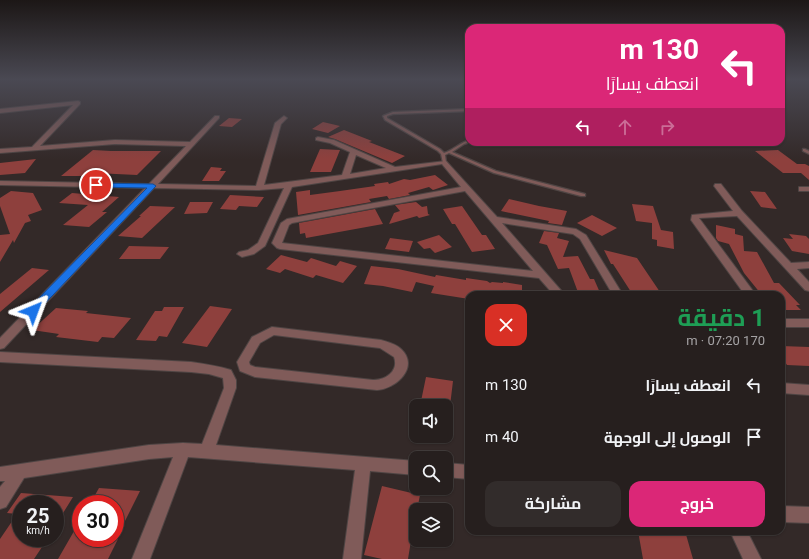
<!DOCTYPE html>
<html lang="ar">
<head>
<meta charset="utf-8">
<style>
  :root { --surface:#261f1e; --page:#322c2b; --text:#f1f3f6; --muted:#a4a2a4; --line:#423d3c; --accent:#db2777 }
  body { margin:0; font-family:Roboto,Cairo,sans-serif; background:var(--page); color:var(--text); direction:rtl; height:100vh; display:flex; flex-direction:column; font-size:15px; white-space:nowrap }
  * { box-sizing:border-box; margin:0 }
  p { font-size:13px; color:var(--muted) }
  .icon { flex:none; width:22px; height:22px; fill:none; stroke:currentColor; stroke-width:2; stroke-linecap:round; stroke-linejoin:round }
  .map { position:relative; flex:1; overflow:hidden; direction:ltr }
  .side { position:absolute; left:465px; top:291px; width:320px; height:244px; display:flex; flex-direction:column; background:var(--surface); border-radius:12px; box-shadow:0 1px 3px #0004,0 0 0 1px var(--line); direction:rtl }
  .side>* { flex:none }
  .top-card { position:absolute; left:465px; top:24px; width:320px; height:122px; border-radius:12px; box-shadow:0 1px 3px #0004,0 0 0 1px var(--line); direction:rtl; background:#db2777; color:#fff; overflow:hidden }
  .tools { position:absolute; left:409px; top:399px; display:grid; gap:8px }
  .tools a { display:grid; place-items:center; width:44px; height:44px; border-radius:8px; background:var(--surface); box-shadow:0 1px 3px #0004,0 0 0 1px var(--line); font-size:20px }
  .speed { position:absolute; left:12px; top:495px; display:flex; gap:8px; font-size:20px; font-weight:700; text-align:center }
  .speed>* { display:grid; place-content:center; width:52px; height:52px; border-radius:50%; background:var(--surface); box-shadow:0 1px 3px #0004,0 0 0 1px var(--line); line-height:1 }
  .speed small { font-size:10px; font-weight:400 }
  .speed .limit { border:6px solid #d22; background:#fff; color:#111 }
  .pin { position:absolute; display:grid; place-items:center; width:34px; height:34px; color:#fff; margin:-17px; border:2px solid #fff; border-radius:50%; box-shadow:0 1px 4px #0007 }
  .me { position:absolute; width:44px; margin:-22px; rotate:44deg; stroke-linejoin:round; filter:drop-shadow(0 0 3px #0008) }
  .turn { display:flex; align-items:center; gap:14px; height:84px; padding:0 20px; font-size:18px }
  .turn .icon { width:52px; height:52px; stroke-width:2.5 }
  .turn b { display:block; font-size:28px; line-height:34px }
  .lanes { display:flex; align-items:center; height:38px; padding:0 20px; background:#0003; justify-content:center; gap:20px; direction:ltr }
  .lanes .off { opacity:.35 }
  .round { display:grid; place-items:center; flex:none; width:42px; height:42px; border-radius:12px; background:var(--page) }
  .headline { display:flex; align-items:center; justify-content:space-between; height:68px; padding:0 20px }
  h1 { font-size:24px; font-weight:700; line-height:30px; color:#1e9e55 }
  .primary-button { display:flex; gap:8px; margin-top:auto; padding:8px 20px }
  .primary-button a { flex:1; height:46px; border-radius:12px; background:var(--accent); color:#fff; font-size:16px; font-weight:700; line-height:46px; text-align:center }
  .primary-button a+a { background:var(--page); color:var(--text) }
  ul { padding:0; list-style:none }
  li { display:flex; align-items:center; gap:12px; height:52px; padding:0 20px }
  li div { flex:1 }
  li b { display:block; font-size:15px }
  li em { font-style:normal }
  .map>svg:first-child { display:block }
  .building { fill:#8e403d }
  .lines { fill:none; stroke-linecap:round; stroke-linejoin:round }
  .lane-casing { stroke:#4f4544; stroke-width:2.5 }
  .street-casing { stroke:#4f4544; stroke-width:2 }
  .lane { fill:#805b59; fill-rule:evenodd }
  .street { fill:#805b59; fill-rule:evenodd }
  .route { fill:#1a73e8; stroke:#114b97 }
</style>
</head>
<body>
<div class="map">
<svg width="809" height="559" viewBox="0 0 809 559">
  <rect width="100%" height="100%" fill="#332928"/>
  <path class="building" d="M229,118L242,119L232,127L219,126Z
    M323,122L340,126L328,133L312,129Z
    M344,130L372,141L369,142L405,156L392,163L335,139L328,137Z
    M320,149L340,150L331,172H310Z
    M93,150L111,151H161L137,175L95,173L91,176H61Z
    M778,150L797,164H805L809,166V180L801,173H783L755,151Z
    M36,159L25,173L0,175V163Z
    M211,167L222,168L220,171H226L219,181H202Z
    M435,175L448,185L433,190L429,187L408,193L410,195L389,199L387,196L369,199L371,202L298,215L296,192L310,190V195L340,191L375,186L374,184L388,182L389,184L404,179L410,180Z
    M11,191L33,193L42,210L28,215L31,221L25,223L14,243L13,240L0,262V235L10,234L0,206V198Z
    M750,191L765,192L777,209L761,207Z
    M72,193L119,197L102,212H107L89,227L63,225L88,205L59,203Z
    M230,195L264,197L257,207L239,206L236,210L220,209Z
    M509,199L539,206L567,211L562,225L548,223L549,221L501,211Z
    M190,202H213L207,213L184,214Z
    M416,202L422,207L427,206L428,214L430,215L419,218L417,216L389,224L394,213L400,211L395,205Z
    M632,204L653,206L661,230L673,232L674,249L657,246V240L652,239V223L636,221Z
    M150,206L175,207L142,238L118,236L141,216H139Z
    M462,206L482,235H486L495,249L472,252L455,224H452L443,209Z
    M375,209L383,224L306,238L305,233L300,234L299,223Z
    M592,215L617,228L602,236L577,223Z
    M716,225L735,229V234L743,236L744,251L757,252L774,283H779L800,305H796L801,310H781V295L761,294L744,273L729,244L718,241L716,238Z
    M544,231L559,233L557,238L569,241L563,257L578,256L590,279H594L601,295H579L569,268L558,269L547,245L539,243Z
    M789,234L806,236L809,239V254L792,251L783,238L793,239Z
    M439,235L452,247L435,253L430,248L424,249L417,242Z
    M390,238L413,241L409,252L385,249Z
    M129,246L169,247L160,259H119Z
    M604,250L637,258L662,295H633L613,264H611Z
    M281,255L307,262L311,258L336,266L340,261L357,266L343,283L316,275L313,278L285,269L280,273L266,269Z
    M371,266L398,269L435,277L436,275L466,280V278L487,281L490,283L492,282L503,283V282L522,285V295H506L485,291V295H469V299L431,293L434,286L416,282L412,292L383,286L364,284Z
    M32,268L49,270L0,312V294Z
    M210,306L232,309L207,347L182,343Z
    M164,307H184L167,337L159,336L156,341L136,340L155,311H162Z
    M56,308L88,311L86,313L131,318L114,338L102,337L98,342L56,337L59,334L32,330Z
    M781,346L809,347V366L787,365L781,356Z
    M426,377L453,381L450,406H420Z
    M382,486L420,495L417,510H416L408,559H382L364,555Z
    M99,488L140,491L116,539H118L108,559H58L81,519V538H115V504H90Z
    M21,493L73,497L55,526V504H21V538H48L34,559H0V539L17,514L7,513Z
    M638,531H685L693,559H643Z"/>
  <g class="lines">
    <g class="lane-casing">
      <path id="lane" d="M469,109V111L393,114L387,116V118L440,149L444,153C453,150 460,143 469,140L470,142L464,144L452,152L496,171L585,194V196H581L494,173L449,153L445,155L446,162L443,163L441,154L438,151L385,120L383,116L393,112Z
        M803,149H805L809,151V154L803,151Z"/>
    </g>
    <g class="street-casing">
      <path id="street" d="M78,101L80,102V104L40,146L115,140L190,142L215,116H219V118L158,184L256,186L275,123L284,116L287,118L281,124L264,185L342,175L350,152L330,143L316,140V138L318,137L334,140L395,167L446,161L497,217L576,229L586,235L623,295H613L580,239L573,234L502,223L565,295H554L539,278L280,249L277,248L272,243L281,223L287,219L461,187L442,164L292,187L265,246L254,254L242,257L237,254L239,252L248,250L258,243L284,188L259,190L154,188L4,348L0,349V338L145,188L0,185V181L149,184L186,146L115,144L0,153V149L32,147L73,105L0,113V109ZM356,155L386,168L350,174ZM465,191L533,271L282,243L289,225L292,223Z
        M715,184H721L742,211L791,263L809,262V268L797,269L809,282V291L805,290L737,216L699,218L756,295H745L691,220L692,215L733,211L714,186Z
        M799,187H809V191H799Z
        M781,319H809V327H781Z
        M272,327L381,340C388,342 396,344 401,349C420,367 396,389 377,390L255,377L240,371L237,362L252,337ZM274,335L380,348L394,357C399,371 386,380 373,380L255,367L250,365L249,362L260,343Z
        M0,352L191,362C205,364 218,366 231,370L236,380V388L216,445L416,461V475L370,471L361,559H343L355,470L188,457L150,559H132L173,457L149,459L24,478L6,507L0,509V487L5,481H0V467L149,445L183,443L202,444L224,388L223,378L209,374L191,372L0,362Z
        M781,383L809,385V395L781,393Z
        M446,463L469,465V479L446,477Z
        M781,506L809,507V523L781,522Z
        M730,531H747L761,559H743Z"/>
    </g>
    <use href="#lane" class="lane"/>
    <use href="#street" class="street"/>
  </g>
  <linearGradient id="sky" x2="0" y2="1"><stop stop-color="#1c1716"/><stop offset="0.5" stop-color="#4a4953"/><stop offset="1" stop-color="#4a4953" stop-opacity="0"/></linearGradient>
  <rect width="809" height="159" fill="url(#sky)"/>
  <path class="route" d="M96,183L153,184L156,186L36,313H29L28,311L29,308L147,188L93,187L92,185Z"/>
</svg>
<div class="tools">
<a><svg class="icon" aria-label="sound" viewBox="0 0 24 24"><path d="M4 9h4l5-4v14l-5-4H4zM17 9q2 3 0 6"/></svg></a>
<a><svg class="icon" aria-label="search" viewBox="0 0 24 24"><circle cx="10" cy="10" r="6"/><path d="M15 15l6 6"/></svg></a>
<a><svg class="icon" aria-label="layers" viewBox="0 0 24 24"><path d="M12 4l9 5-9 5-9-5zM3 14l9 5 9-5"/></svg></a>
</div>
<div class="speed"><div>25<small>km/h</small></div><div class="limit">30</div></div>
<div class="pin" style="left:96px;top:185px;background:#d93025"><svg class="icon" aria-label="arrive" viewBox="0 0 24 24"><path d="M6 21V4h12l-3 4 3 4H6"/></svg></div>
<svg class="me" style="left:33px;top:311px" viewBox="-20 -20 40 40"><path d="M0-17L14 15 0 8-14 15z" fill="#1a73e8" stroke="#fff" stroke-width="4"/></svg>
<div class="top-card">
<div class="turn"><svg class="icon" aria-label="left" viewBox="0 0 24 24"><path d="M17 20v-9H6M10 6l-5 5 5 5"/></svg><div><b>130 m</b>انعطف يسارًا</div></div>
<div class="lanes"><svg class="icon" aria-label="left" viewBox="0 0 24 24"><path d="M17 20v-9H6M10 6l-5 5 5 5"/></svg><svg class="icon off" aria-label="ahead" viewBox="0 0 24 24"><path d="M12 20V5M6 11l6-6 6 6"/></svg><svg class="icon off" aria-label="right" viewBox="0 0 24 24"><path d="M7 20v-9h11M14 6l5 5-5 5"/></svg></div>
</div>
<section class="side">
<div class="headline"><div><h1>1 دقيقة</h1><p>170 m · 07:20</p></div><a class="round" style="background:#d93025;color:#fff"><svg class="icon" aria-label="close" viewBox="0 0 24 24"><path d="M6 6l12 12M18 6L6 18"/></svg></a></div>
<ul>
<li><svg class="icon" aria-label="left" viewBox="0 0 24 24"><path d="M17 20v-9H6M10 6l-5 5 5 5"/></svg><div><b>انعطف يسارًا</b></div><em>130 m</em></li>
<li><svg class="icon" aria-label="arrive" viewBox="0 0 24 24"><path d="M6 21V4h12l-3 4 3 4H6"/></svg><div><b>الوصول إلى الوجهة</b></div><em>40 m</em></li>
</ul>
<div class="primary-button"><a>خروج</a><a>مشاركة</a></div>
</section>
</div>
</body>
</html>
